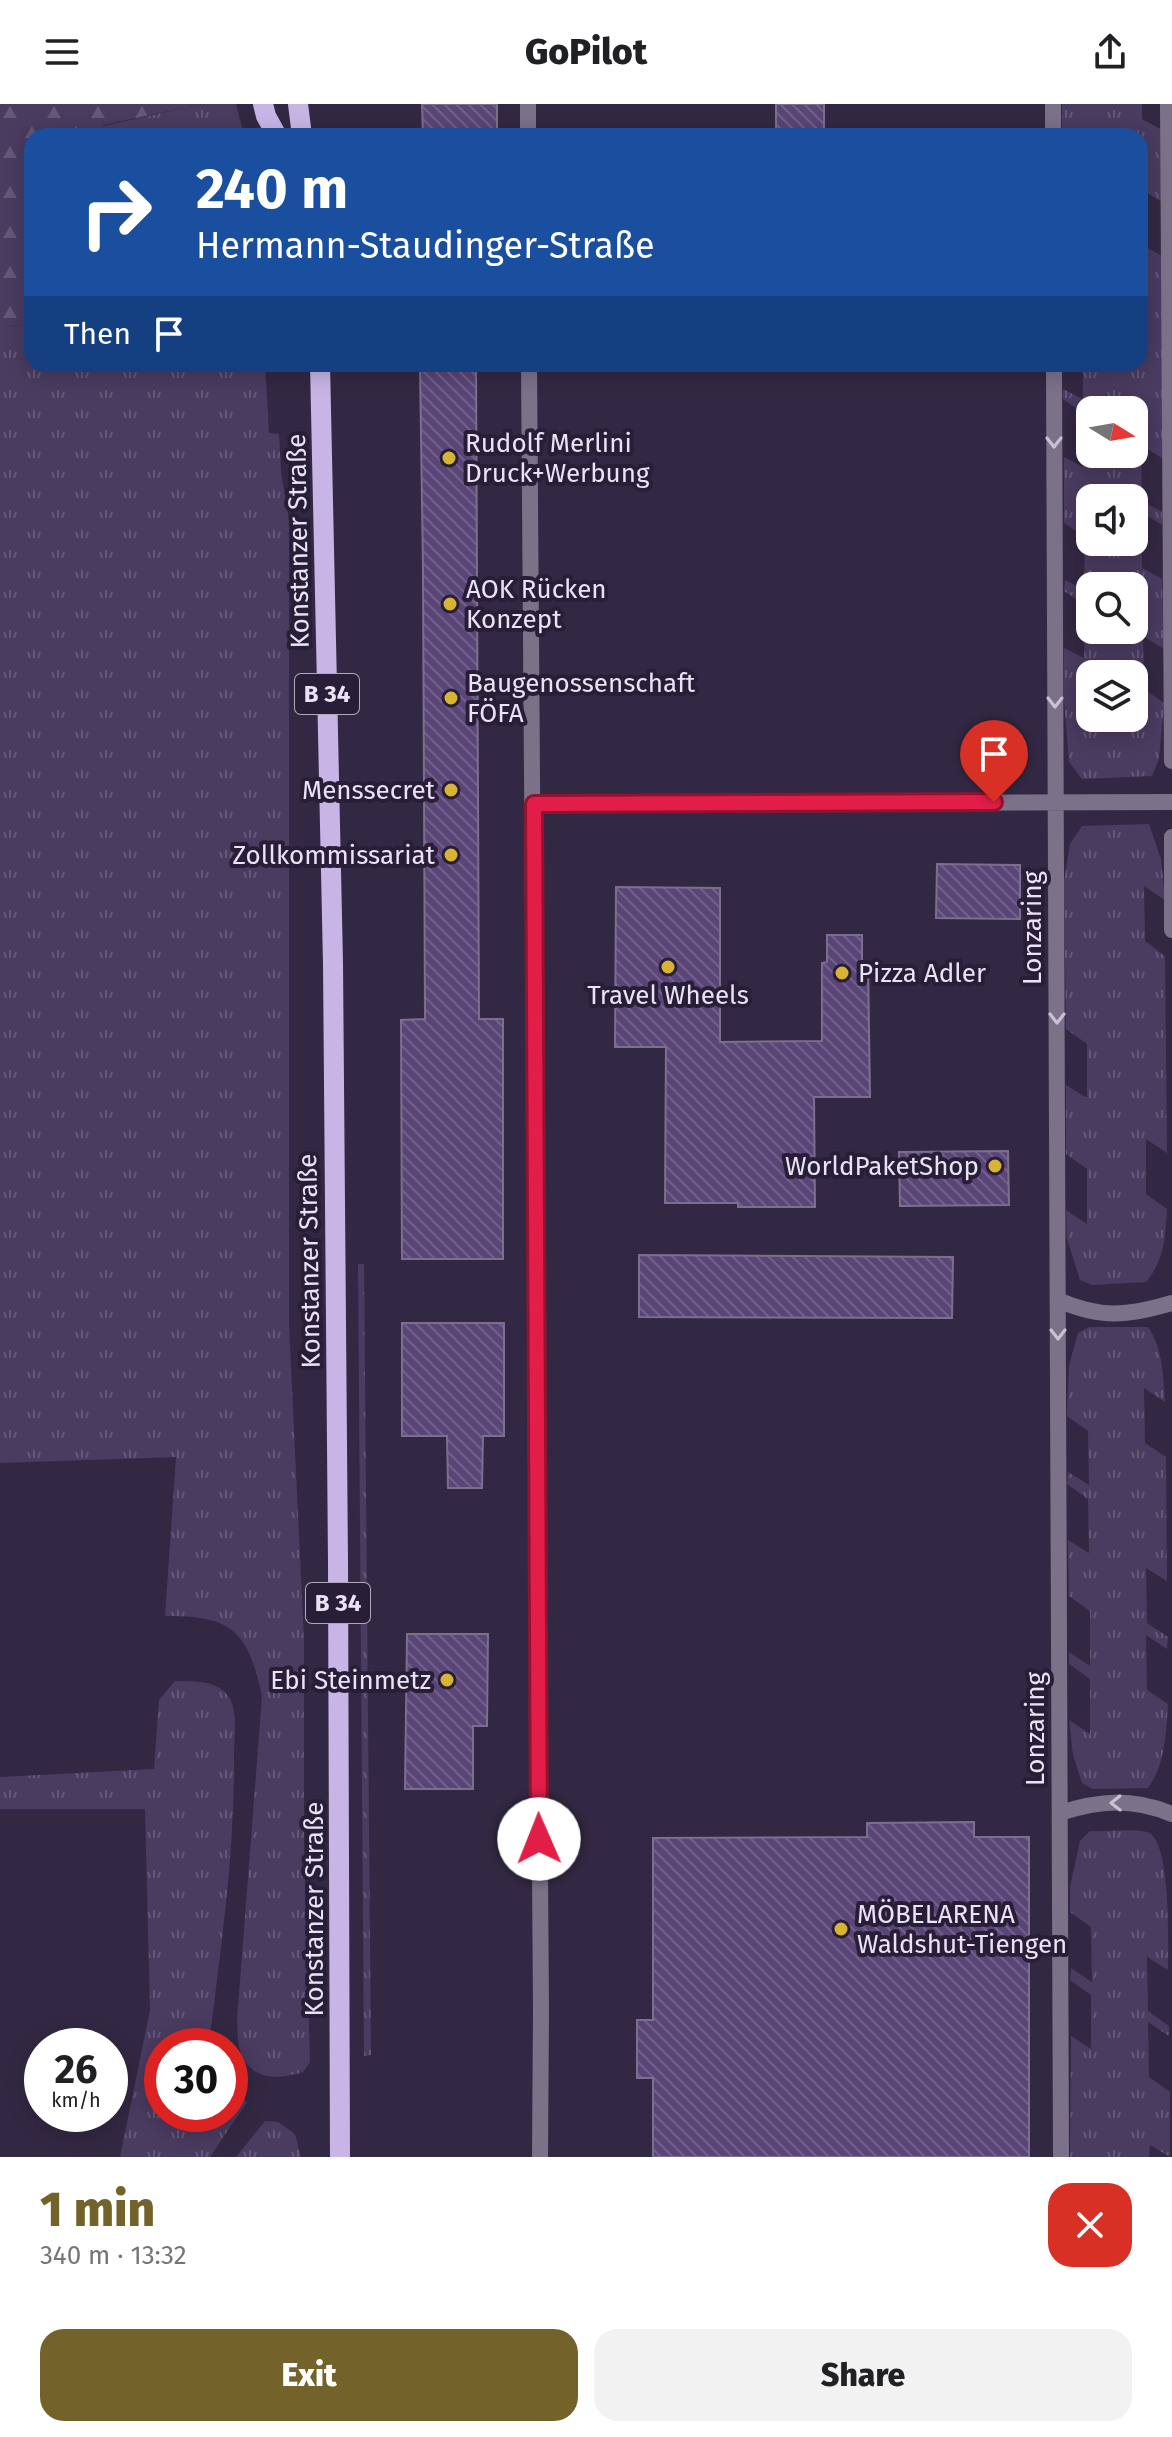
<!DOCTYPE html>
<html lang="en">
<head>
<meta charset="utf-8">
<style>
  :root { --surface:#fff; --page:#f2f2f2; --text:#202124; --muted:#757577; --accent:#73632b }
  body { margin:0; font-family:"Fira Sans",sans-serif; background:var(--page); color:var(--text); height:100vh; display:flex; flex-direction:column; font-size:30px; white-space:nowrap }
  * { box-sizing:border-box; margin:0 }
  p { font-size:26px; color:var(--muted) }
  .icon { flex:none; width:44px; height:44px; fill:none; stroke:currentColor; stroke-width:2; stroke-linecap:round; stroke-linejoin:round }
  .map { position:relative; height:2053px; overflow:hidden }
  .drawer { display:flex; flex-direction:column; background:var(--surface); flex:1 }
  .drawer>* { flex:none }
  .banner { position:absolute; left:24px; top:24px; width:1124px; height:244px; border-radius:24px; box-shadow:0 4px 20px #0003; background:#1a4fa0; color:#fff; overflow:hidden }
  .needle { width:52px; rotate:101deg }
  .tools { position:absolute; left:1076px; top:292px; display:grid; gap:16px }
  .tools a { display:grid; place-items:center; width:72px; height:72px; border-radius:16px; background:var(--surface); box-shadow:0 4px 20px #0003; font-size:40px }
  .speed { position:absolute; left:24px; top:1924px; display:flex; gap:16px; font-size:40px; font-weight:700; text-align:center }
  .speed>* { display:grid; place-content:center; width:104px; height:104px; border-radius:50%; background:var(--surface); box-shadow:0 4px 20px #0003; line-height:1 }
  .speed small { font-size:20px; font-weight:400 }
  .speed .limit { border:12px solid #d22; background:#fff; color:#111 }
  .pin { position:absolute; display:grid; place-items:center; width:68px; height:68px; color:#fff; margin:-82px -34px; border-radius:50% 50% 50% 0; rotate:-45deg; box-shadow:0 0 8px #0007 }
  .pin .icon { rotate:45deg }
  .me { position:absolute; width:88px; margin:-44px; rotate:359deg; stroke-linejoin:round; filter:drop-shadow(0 0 6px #0008) }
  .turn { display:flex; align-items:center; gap:28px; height:168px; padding:0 40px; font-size:36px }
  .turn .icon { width:104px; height:104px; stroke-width:2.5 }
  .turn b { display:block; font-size:56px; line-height:68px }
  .then { display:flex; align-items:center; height:76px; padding:0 40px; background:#0003; gap:16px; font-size:30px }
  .round { display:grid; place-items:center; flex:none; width:84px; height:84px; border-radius:24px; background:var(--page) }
  .head { display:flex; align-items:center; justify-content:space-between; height:136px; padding:0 40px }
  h1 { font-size:48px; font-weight:800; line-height:60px; color:var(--accent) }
  .button { display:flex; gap:16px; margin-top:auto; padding:16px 40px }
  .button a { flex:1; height:92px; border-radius:24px; background:var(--accent); color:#fff; font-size:32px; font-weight:800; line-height:92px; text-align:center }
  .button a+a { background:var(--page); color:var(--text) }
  header { display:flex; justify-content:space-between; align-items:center; height:104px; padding:0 40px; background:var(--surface); font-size:36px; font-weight:800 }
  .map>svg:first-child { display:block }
  .grass { fill:url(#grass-tufts); fill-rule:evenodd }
  .forest { fill:url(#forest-firs) }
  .building { fill:url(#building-back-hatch); stroke:#7b6f8e; stroke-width:2 }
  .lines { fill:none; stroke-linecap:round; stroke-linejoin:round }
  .street { stroke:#7b728a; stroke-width:16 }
  .primary { stroke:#c8b5e6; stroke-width:20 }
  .oneway { stroke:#c9c1d5 }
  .route-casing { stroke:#92132f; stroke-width:20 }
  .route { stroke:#e11d48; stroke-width:14 }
  .poi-dot { fill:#d8b434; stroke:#291e38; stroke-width:3 }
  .labels { text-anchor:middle; stroke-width:8; stroke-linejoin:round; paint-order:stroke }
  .shield { fill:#291e38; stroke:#b0a8bc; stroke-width:2 }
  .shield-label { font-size:24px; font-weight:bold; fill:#eae3f5 }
  .poi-label { font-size:26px; fill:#eae3f5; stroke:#291e38; text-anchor:start }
  .street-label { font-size:26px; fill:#eae3f5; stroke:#291e38 }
</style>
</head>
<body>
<header><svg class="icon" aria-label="menu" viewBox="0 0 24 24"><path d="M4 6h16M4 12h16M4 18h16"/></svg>GoPilot<svg class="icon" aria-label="share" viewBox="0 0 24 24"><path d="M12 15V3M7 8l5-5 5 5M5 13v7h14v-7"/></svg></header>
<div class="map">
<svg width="1172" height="2053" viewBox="0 0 1172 2053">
  <defs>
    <pattern id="grass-tufts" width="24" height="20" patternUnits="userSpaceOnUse" patternTransform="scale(2)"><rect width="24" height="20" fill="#4a3b60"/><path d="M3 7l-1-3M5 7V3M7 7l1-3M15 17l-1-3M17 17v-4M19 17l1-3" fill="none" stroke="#645777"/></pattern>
    <pattern id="forest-firs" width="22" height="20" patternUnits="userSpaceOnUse" patternTransform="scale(2)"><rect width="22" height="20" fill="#4a3b60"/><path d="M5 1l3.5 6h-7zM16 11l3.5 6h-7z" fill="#645777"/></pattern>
    <pattern id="building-back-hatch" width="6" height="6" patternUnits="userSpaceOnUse" patternTransform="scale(2)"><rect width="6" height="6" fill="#5a4577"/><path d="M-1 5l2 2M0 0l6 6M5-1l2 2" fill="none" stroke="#72608b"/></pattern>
  </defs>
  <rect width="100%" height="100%" fill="#332843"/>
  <path class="grass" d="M202,0H236L244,32H103V22Z
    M1062,0H1142V15L1162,26V98L1141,85L1142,141L1162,152V354L1141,341L1142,397L1162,408V421L1141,408L1142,464L1162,475L1164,545L1143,532L1144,585L1164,599L1159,655L1152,672L1082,675L1069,658L1064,596V544L1084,554L1085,501L1064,487L1065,476L1084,486L1085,433L1064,419V353L1083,363L1084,310L1063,295V285L1083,295V260H1140V32H1062ZM1090,306H1134V350H1090ZM1090,394H1134V438H1090ZM1090,482H1134V526H1090ZM1090,570H1134V614H1090Z
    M32,221V260H265L269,329L279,330L281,368L289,416V1220L304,1538V1744L310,1958L303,1968C275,1977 248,1976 239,1943C237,1934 238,1924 237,1916L262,1592C248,1527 232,1511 165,1512L176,1353L0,1359V222Z
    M1149,720L1161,755L1165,796L1144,782L1145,837L1165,852L1167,1049L1146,1035V1090L1167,1105C1165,1134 1165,1155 1146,1178L1092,1181L1080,1176L1067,1135L1066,1106L1087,1120V1065L1066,1050V981L1087,994V940L1066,925L1064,778L1070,740L1082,722Z
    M358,1160H364L371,1951L364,1952Z
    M1089,1223H1148C1163,1245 1163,1272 1165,1298L1144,1284L1145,1339L1166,1353L1167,1477L1146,1464L1147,1519L1168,1533L1167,1545L1146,1531L1147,1586L1168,1600C1166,1629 1165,1661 1148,1684L1093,1685L1082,1679L1073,1651L1069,1616L1090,1630V1575L1069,1560V1548L1090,1562V1507L1069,1492L1068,1436L1089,1449L1088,1395L1067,1380L1068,1368L1089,1381L1088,1327L1067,1312L1069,1262L1078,1229Z
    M175,1577C194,1577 220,1576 230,1595C238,1611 234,1633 234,1650C235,1744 222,1837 210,1931L212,1942H162V2010H230V1984L247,1998L210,2053H120L150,1906L145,1705H0V1673L154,1665L159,1596Z
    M1090,1727C1106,1728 1132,1724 1147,1728C1172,1735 1168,1842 1168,1866L1147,1853L1148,1907L1169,1922V1932L1148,1918L1149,1973L1170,1988V2053L1150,2041L1149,2053H1070L1071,1932L1091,1945V1891L1070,1876L1071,1864L1092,1878L1091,1823L1070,1808V1783L1080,1737Z
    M265,2017L278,2018L295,2030L301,2053H236Z"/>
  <path class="forest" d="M0,0H202L103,21V32H32V221L0,222Z"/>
  <path class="building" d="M422,0H497V32H423Z
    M776,0H824V32H776Z
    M420,260H476L479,915H503V1155H402L401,916L425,915L423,466Z
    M937,760L1020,761V815L936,814Z
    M616,783L720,784V938L822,937V859L827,858V831H862V858H868L870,993H814L815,1103H738V1099H665L666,943H615Z
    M1008,1047L1009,1101L900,1102L899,1048Z
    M639,1151L953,1153L952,1214L639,1213Z
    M402,1219H504V1332H483L482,1384H448L447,1332H402Z
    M407,1530H488L487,1622H473V1685H405Z
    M974,1718V1733H1029V2053H653V1974H637V1916H653V1734L867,1733V1719Z"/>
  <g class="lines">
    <path class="street" d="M528,0V32
      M1053,0V32
      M1168,0L1172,657
      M529,260L541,1906L540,2053
      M1054,260L1061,2053
      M534,700L1172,698
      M1172,733V826
      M1058,1196C1101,1215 1128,1212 1172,1199
      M1060,1709C1100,1696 1132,1694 1172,1710"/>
    <path class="primary" d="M263,0L266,12L277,32
      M298,0L302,32
      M320,260L333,859L338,1460L340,2053"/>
  </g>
  <defs><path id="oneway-chevron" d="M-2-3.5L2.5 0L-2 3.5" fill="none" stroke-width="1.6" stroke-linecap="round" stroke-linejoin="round" transform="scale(2)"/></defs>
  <g class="oneway">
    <use href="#oneway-chevron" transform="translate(1054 338) rotate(90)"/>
    <use href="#oneway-chevron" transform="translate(1055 598) rotate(90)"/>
    <use href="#oneway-chevron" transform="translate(1057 914) rotate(90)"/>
    <use href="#oneway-chevron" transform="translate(1058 1230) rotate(90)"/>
    <use href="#oneway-chevron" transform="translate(1116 1699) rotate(179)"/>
  </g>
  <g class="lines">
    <g class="route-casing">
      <path id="route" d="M539,1735L534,700L994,698"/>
    </g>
    <use href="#route" class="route"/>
  </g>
  <g class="poi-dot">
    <circle cx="449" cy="354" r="8"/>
    <circle cx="450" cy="500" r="8"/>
    <circle cx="451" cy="594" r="8"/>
    <circle cx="451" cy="686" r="8"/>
    <circle cx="451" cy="751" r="8"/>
    <circle cx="668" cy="863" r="8"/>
    <circle cx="842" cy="869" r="8"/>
    <circle cx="995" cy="1062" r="8"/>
    <circle cx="447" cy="1576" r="8"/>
    <circle cx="841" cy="1825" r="8"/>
  </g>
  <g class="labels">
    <g class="shield">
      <rect x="295" y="570" width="64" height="40" rx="6"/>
      <rect x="306" y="1479" width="64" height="40" rx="6"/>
    </g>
    <g class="shield-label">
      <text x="327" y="598">B 34</text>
      <text x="338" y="1507">B 34</text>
    </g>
    <g class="poi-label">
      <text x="465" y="348">Rudolf Merlini<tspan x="465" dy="30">Druck+Werbung</tspan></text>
      <text x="466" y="494">AOK Rücken<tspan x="466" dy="30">Konzept</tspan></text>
      <text x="467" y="588">Baugenossenschaft<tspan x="467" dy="30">FÖFA</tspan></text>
      <text x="435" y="695" text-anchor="end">Menssecret</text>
      <text x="435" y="760" text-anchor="end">Zollkommissariat</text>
      <text x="858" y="878">Pizza Adler</text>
      <text x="668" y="900" text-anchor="middle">Travel Wheels</text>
      <text x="979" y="1071" text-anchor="end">WorldPaketShop</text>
      <text x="431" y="1585" text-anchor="end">Ebi Steinmetz</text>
      <text x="857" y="1819">MÖBELARENA<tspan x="857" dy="30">Waldshut-Tiengen</tspan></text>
    </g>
    <g class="street-label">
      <text transform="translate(298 437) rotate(-91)" y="9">Konstanzer Straße</text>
      <text transform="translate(1032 824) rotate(-90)" y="9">Lonzaring</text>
      <text transform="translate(309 1157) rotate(-91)" y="9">Konstanzer Straße</text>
      <text transform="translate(1035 1625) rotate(-90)" y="9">Lonzaring</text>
      <text transform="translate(314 1805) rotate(-90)" y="9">Konstanzer Straße</text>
    </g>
  </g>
</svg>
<div class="tools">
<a><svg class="needle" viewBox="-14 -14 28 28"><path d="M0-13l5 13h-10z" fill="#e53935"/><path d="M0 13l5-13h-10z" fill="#757577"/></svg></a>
<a><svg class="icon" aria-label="sound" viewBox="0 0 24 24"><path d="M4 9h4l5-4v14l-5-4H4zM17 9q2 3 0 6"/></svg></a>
<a><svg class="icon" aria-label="search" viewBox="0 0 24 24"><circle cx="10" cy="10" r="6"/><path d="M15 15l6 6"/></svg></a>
<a><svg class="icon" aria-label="layers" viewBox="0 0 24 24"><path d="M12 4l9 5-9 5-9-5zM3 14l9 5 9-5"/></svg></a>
</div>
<div class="speed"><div>26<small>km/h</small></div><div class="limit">30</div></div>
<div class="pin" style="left:994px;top:698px;background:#d93025"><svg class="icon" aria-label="arrive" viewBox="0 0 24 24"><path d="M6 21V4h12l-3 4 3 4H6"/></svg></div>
<svg class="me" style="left:539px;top:1735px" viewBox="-20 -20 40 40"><circle r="19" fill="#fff"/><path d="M0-13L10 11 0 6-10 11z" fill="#e11d48"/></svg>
<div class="banner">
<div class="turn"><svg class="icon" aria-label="right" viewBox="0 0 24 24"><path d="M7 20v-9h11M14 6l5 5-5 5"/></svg><div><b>240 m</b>Hermann-Staudinger-Straße</div></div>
<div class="then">Then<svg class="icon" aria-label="arrive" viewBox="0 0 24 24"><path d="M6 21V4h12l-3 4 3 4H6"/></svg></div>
</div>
</div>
<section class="drawer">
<div class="head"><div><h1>1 min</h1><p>340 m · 13:32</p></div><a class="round" style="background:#d93025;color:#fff"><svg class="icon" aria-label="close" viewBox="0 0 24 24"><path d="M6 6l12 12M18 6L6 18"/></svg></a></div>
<div class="button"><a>Exit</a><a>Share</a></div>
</section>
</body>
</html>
